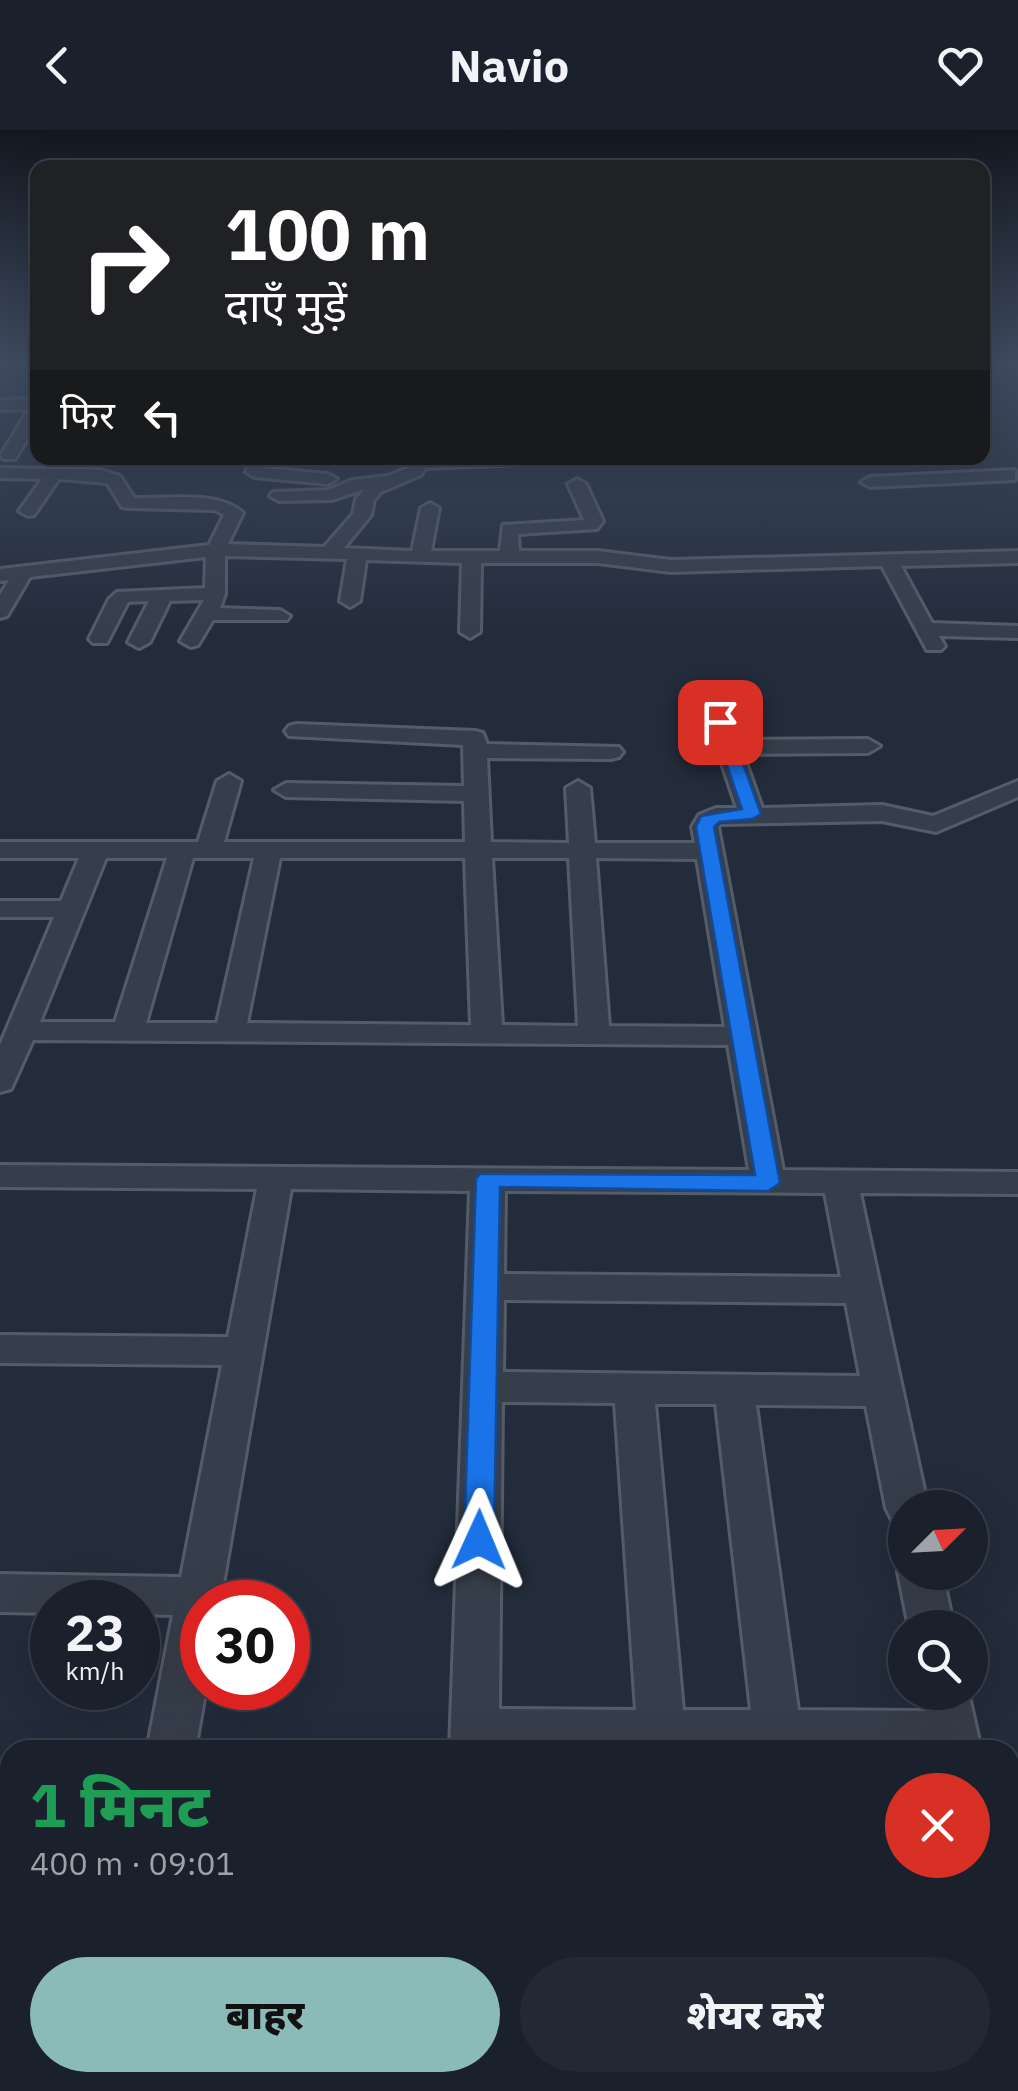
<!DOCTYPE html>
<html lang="hi">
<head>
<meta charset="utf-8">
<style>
  :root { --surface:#1a212c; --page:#232934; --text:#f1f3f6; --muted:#9fa3a9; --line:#383e48; --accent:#8bbbb9 }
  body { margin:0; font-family:"IBM Plex Sans","Noto Sans Devanagari",sans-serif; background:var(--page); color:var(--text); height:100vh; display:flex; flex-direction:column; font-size:38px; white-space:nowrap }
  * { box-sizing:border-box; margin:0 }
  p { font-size:32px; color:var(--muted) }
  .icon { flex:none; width:55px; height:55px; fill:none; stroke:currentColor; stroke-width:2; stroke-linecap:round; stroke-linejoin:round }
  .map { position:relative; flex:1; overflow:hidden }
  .panel { position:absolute; left:0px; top:1610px; width:1020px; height:352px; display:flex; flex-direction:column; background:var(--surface); border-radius:30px 30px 0 0; box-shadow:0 10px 40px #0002,0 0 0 2px var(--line) }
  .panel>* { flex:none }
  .guide { position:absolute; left:30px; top:30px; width:960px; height:305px; border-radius:20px; box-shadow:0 10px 40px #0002,0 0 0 2px var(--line); background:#202124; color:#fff; overflow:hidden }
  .needle { width:65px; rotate:66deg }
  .tools { position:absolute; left:888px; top:1360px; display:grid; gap:20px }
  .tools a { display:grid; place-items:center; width:100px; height:100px; border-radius:50%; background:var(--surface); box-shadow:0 10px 40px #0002,0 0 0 2px var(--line); font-size:50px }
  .speed { position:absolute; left:30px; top:1450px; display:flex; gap:20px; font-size:50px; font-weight:700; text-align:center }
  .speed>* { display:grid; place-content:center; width:130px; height:130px; border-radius:50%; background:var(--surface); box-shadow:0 10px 40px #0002,0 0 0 2px var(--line); line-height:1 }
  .speed small { font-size:25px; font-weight:400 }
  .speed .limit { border:15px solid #d22; background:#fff; color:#111 }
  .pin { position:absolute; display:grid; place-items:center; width:85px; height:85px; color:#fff; margin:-42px; border-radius:20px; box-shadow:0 5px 15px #0006 }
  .me { position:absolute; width:110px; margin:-55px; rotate:1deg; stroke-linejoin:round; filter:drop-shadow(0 0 8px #0008) }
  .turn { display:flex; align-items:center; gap:35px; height:210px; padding:0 30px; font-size:45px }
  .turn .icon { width:130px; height:130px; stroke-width:2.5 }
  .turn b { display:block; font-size:70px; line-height:85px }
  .then { display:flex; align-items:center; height:95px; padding:0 30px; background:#0003; gap:20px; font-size:38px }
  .round { display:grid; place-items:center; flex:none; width:105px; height:105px; border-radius:52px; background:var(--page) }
  .overview { display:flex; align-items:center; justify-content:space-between; height:170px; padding:0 30px }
  h1 { font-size:60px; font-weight:800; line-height:75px; color:#1e9e55 }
  .action { display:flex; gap:20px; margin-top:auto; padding:20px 30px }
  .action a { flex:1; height:115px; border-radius:60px; background:var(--accent); color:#111; font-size:40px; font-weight:800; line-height:115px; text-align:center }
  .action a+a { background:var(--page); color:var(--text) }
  header { display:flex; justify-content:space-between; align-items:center; height:130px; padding:0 30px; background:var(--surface); font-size:45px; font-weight:800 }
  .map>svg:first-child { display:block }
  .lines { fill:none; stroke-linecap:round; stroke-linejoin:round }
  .minor-casing { stroke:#555c69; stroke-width:6 }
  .minor { fill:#373e4b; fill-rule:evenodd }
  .route { fill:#1a73e8; stroke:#114b97; stroke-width:2.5 }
</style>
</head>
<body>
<header><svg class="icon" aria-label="back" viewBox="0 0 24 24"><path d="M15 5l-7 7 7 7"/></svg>Navio<svg class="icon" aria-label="heart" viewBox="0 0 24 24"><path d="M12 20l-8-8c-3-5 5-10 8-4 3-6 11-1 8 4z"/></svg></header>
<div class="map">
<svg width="1018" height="1961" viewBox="0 0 1018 1961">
  <rect width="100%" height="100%" fill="#232c3b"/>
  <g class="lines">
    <g class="minor-casing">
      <path id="minor" d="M38,269V279L0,280V270Z
        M26,284H38V291L15,329H3L1,325Z
        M251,328H267L264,338L328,344L337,349L328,354L254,347L246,342Z
        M414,328H551L543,333L425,338L421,345L381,362L374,370L371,385L344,418L412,421L421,378L430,373L439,378L431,421H500L503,395L584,390L568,354L577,349L586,354L603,391L597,399L518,404L519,421H598L671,430L1018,421V433L901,436L932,493L1018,496V508L939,506L945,516L941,520H927L882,436L671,442L598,433H481L480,502L470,508L460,502L462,433L366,430L360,471L350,477L340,471L347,429L225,426V464L220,478L280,480L290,486L287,490H213L198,515L191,517L180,511L204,470L170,471L150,512L139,518L128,512L149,471L128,472L107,513H93L89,509L109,469L117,462L205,458L206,427L30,447L7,486L0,488V465L9,450L0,451V439L209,415L224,385L215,380L128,378L122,377L107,353L59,349L34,385L28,386L19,381L42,349L0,348V338L101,340L120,346L134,368C166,369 218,360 243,383L228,414L324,417L353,384L356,369L365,359L332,370L279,371L270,366L273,362L329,360L352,350L388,346L408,338Z
        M1015,340V350L870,357L861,352L870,347Z
        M720,585L728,587L738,610L868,609L880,616L868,623L743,624L762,678L882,675L933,686L1018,651V667L936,702L882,691L721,694L718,697L783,1040L1018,1042V1064L860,1063L928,1378H905V1395L892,1390L886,1378L866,1276L756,1275L798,1580L925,1581L922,1562H968L981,1620H450L470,1061L291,1059L220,1472H202V1558H206L195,1620H147L173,1485L138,1484V1472H52V1483L0,1482V1444L181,1447L222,1235L0,1233V1205L228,1207L257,1059L0,1057V1035L749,1040L728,915L33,910L11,959L0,962V915L54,787H0V771H61L79,728H0V712H198L217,651L229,644L241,651L224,712H465L464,671L286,667L274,660L286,653L464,656L463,615L289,606L285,601L289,596L297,594L475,601L483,603L487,614L619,617L623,622L619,627L611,629L487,628L491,712L569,713L566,658L578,651L590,658L595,713H695L692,697L699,685L716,678H737L708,592ZM106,728H167L115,892H40ZM193,728H254L217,893H146ZM280,728H465L471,895L247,893ZM492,728H569L578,896L502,895ZM596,728L697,729L725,897L609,896ZM505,1061L825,1063L841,1147L504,1144ZM504,1170L846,1173L860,1246L503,1242ZM502,1272L615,1273L636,1580L499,1579ZM655,1274H716L751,1580H683Z
        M905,1429V1442H942L954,1498H909L898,1442Z
        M0,1662H10V1710H0Z
        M1010,1773L1018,1774V1826L1010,1825Z
        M438,1952H494V1961H438Z"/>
    </g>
    <use href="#minor" class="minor"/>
  </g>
  <linearGradient id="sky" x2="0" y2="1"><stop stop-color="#131820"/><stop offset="0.46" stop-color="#3f4b60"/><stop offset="1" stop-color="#3f4b60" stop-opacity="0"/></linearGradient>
  <rect width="1018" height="506" fill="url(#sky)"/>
  <path class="route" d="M720,587L728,592L761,684L752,689L719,692L714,697L780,1053L768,1061L500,1057L494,1410L490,1419L479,1422L469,1419L464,1410L476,1049L480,1044L755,1045L696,697L701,686L742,679L712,592Z"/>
</svg>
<div class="tools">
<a><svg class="needle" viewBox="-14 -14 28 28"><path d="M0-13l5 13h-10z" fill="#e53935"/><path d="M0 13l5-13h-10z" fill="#9fa3a9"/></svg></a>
<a><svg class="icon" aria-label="search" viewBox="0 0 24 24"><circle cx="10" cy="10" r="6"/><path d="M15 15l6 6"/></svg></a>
</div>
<div class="speed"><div>23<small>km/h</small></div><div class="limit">30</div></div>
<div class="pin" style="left:720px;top:592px;background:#d93025"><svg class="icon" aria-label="arrive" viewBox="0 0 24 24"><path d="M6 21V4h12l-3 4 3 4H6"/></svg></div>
<svg class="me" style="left:479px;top:1410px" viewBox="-20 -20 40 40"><path d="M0-17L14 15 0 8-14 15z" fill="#1a73e8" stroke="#fff" stroke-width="4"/></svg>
<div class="guide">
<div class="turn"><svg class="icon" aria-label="right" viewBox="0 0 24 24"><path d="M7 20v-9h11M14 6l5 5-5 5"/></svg><div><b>100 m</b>दाएँ मुड़ें</div></div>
<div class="then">फिर<svg class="icon" aria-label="left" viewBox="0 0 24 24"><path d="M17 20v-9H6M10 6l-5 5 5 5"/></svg></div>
</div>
<section class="panel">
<div class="overview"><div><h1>1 मिनट</h1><p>400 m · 09:01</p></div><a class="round" style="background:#d93025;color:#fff"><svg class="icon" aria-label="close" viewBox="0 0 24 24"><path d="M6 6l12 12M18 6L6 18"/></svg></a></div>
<div class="action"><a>बाहर</a><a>शेयर करें</a></div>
</section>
</div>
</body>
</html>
